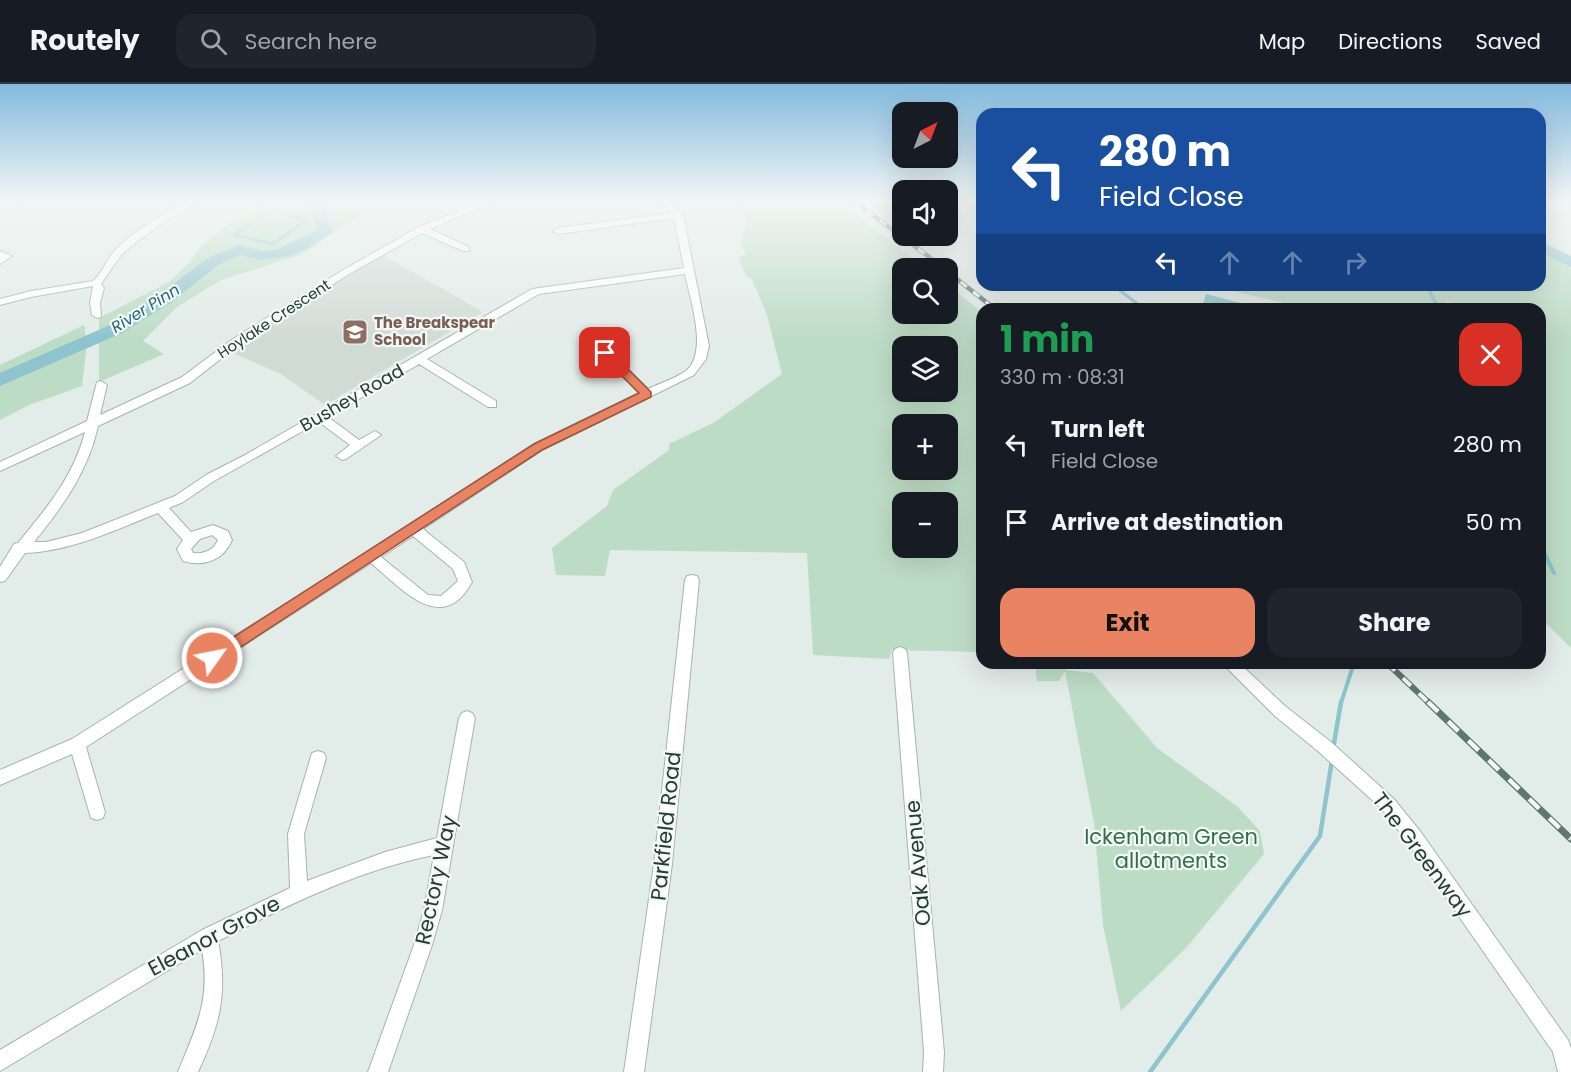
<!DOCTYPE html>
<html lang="en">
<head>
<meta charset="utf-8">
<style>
  :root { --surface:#171b24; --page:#20242c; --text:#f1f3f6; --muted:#9ea1a6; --line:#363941; --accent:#ea8362 }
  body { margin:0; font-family:Poppins,sans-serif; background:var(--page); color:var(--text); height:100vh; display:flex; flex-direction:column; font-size:22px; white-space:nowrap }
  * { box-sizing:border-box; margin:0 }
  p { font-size:20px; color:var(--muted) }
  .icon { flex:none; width:33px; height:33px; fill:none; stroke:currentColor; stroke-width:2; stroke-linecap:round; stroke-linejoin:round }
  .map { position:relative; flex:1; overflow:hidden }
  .details { position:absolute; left:976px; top:219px; width:570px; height:366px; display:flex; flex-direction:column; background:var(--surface); border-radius:18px; box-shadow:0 6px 24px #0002 }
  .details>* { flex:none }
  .guide { position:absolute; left:976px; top:24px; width:570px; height:183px; border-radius:18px; box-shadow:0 6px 24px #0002; background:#1a4fa0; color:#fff; overflow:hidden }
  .needle { width:39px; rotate:42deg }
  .buttons { position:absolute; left:892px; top:18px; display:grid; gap:12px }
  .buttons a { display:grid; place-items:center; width:66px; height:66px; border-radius:12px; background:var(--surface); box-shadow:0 6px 24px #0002; font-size:30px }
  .pin { position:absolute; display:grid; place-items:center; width:51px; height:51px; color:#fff; margin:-26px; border-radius:12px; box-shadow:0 3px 9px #0006 }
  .me { position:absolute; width:66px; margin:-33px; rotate:57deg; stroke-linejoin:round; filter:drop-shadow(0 0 4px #0008) }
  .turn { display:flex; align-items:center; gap:21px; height:126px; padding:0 24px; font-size:27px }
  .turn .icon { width:78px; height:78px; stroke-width:2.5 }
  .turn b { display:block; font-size:42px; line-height:51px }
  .lanes { display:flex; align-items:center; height:57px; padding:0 24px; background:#0003; justify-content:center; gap:30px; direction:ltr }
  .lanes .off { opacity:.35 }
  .round { display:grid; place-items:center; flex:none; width:63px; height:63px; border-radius:18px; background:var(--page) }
  .headline { display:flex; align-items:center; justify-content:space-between; height:102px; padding:0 24px }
  h1 { font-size:36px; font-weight:700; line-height:45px; color:#1e9e55 }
  .cta { display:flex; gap:12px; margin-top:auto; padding:12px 24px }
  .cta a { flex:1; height:69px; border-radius:18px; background:var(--accent); color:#111; font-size:24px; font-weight:700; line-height:69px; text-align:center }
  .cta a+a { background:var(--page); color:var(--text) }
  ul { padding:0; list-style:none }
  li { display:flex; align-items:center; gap:18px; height:78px; padding:0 24px }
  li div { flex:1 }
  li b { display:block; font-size:22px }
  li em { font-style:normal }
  header { display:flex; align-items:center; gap:36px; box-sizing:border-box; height:84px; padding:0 30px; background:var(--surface); border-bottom:2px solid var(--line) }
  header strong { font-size:28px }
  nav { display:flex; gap:33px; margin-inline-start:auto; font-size:21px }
  .search { width:420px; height:54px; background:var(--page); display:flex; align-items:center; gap:15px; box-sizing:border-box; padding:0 21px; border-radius:18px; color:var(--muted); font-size:22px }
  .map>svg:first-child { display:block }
  .built { fill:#d1dbd6 }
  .green { fill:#bddcc5; fill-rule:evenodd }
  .water { fill:#8dc4ce }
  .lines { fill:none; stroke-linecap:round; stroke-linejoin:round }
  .stream-far2 { stroke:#8dc4ce; stroke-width:3 }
  .stream-far1 { stroke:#8dc4ce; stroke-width:4 }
  .stream { stroke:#8dc4ce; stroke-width:4.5 }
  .river { fill:#8dc4ce; fill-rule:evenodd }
  .street-casing { stroke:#a5b4af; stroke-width:2 }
  .street { fill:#fff; fill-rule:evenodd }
  .rail-far2-casing { stroke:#5e7770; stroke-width:4.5 }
  .rail-far1-casing { stroke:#5e7770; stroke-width:6 }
  .rail-casing { stroke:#5e7770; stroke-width:7 }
  .rail-far2 { stroke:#f3f8f6; stroke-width:3; stroke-dasharray:8; stroke-linecap:butt }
  .rail-far1 { stroke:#f3f8f6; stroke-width:4; stroke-dasharray:11; stroke-linecap:butt }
  .rail { stroke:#f3f8f6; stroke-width:4.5; stroke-dasharray:14; stroke-linecap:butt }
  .route { fill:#ea8362; stroke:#985540; stroke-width:1.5 }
  .labels { text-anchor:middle; stroke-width:4.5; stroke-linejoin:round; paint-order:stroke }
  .far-street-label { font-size:15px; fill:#233c35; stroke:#f3f8f6 }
  .far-education-label { font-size:15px; font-weight:bold; fill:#785e54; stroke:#f3f8f6; text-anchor:start }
  .far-water-label { font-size:16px; font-style:italic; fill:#216775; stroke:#f3f8f6 }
  .street-label { font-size:18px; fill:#233c35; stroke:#f3f8f6 }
  .near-street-label { font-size:21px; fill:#233c35; stroke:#f3f8f6 }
  .near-park-label { font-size:21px; fill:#307048; stroke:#f3f8f6 }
</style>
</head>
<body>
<header>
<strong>Routely</strong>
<div class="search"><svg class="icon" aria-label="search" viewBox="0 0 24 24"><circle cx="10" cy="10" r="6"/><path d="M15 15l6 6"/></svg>Search here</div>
<nav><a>Map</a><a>Directions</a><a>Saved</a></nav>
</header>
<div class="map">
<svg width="1571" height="988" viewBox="0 0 1571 988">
  <rect width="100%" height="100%" fill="#e2ece8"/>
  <path class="built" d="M383,171L483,228L325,321L281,290L233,269L310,215Z"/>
  <path class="green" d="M276,117H380L303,170L221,196L177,223L143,257L164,270L99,298V234L169,198L190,178L202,161L227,141Z
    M741,117H836L926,184H903V230H948V201L982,228V568L892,566L889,575L813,571L807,469L610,466L605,492L556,491L552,464L607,422L613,406L669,366V360L713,339L782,290L767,231L752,195L747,193L738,174L746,170L741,160L746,137ZM903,262H948V308H903ZM903,340H948V386H903ZM903,418H948V464H903Z
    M1541,158L1571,175V564L1541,534L1540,225L1445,218V225H1309L1208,201H1540Z
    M84,241L87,260L82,302L29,321L0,336V281Z
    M1035,579H1075L1065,586L1093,589L1157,664L1238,723L1260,747L1264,770L1186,864L1121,927L1103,841L1094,739L1065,587L1059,597H1037Z"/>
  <path class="water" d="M1206,210L1252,222L1251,225L1202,223Z"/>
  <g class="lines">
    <path class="stream-far2" d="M967,117L982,123
      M249,141L234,151L273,160L307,136L269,127L256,136
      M1113,201L1140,222
      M1426,201L1439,225"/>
    <path class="stream-far1" d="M1540,460L1554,489
      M1341,619L1354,579"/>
    <path class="stream" d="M1333,665L1341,618
      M1150,988L1320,752L1332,676"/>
    <path class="river" d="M309,117H323L332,148L308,164L289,172L262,176L240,171L218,181L172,218L122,249L0,302V289L110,241L160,210L206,175L239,161L262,167L279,165L316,146Z
      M1540,157L1571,172V183L1540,168Z"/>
    <g class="street-casing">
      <path id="street" d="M10,117H26L0,124V118Z
        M189,117H199L158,142L130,163L121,171L101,200L104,204L100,219L101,233L97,234L92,231L90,219L93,202L31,213L0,221V215L31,207L93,197C103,188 106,176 115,166C136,145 163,130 189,117Z
        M484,117H495L430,145L469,163V167H463L422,149L349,190L241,259L190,299L98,342C88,388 63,422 34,458H46L82,449L175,412L206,391L245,371L532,205L684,184L674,134L558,150L553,147L558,144L671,129L660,117H669L683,131L709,262L706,275L694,291L542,366L423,445L464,478L472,498C442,553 401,504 371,479L86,663L105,728L103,734L97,736L91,734L72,670L0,701V686L72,655L358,474L534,360L639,309L601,271V267H609L648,305C660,299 677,294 687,286C708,266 690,215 685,190L539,210L427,275L496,317V323H488L419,280L328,333L359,356L375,347L381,351L346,375L342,376L336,372L350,361L319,338L214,397L183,418L169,424L191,448L213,441L228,447L232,456C223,477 204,483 183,477L177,465L183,456L158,429C115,446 72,467 25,469L5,497L0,498V483L14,460L18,459C46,425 74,392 85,348L0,387V378L87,337L97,298L101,297L107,301L100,331L182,293L233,255L343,186L419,143ZM212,451L218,456C213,467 204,470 193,469L191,465L200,455ZM413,452L453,485L458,497L441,512L428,511L381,473Z
        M0,167L12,172L0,180Z
        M692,491L697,492L699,496L672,780L644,988H624L654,780L685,496L687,492Z
        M900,563L905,565L907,569L944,968L943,988H923L924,968L893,569L895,565Z
        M1222,579H1239L1285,622L1331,658L1394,715L1420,747L1568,956L1571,964V988H1558L1553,968L1408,759L1382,725L1319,668L1275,632Z
        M467,627L472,629L475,634L442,826L432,861L388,988H368L414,861L424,826L434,771C358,786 286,822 218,857C228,909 220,941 198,988H178C196,944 211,915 202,866L0,987V966L202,846L290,804L288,750L312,669L318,667L324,669L326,674L304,750L307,797L385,768L437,754L459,634L462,629Z"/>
    </g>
    <use href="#street" class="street"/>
    <g class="rail-far2-casing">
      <path id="rail-far2" d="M854,117L944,184
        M948,188L995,225"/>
    </g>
    <g class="rail-far1-casing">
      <path id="rail-far1" d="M1387,579L1429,619"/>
    </g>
    <g class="rail-casing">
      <path id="rail" d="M1428,618L1571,755"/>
    </g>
    <use href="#rail-far2" class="rail-far2"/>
    <use href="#rail-far1" class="rail-far1"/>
    <use href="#rail" class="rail"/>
  </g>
  <linearGradient id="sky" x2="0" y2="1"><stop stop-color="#83bade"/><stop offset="0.46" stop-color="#f2f6f5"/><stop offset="1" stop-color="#f2f6f5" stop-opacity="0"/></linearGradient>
  <rect width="1571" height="255" fill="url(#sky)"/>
  <path class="route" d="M605,265L609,266L651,308V313L542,366L218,578L212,580L207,578L205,574L207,570L534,360L639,309L601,271V266Z"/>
  <defs>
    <g id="school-square" transform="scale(1.35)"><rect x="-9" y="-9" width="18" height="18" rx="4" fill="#8d6e63" stroke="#f3f8f6"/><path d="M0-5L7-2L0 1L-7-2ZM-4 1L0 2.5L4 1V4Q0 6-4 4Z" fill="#fff"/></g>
  </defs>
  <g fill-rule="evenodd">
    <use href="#school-square" x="355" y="248"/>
  </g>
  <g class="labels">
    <g class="far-street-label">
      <text transform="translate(274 235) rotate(-33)" y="5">Hoylake Crescent</text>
    </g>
    <g class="far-education-label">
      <text x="374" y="244">The Breakspear<tspan x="374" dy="17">School</tspan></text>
    </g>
    <g class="far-water-label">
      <text transform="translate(145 224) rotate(-32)" y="6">River Pinn</text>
    </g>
    <g class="street-label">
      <text transform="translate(352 314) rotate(-30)" y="6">Bushey Road</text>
    </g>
    <g class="near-street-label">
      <text transform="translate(666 742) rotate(-84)" y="7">Parkfield Road</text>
      <text transform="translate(1422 771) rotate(53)" y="7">The Greenway</text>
      <text transform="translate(918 779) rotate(-95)" y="7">Oak Avenue</text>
      <text transform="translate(436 796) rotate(-78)" y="7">Rectory Way</text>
      <text transform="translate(214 852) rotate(-28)" y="7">Eleanor Grove</text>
    </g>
    <g class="near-park-label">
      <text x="1171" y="760">Ickenham Green<tspan x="1171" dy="24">allotments</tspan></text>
    </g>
  </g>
</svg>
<div class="buttons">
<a><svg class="needle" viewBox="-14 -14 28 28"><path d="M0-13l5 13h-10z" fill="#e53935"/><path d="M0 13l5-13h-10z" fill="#9ea1a6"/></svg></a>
<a><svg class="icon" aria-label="sound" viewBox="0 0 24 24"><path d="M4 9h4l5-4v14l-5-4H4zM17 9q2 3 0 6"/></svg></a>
<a><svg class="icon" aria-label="search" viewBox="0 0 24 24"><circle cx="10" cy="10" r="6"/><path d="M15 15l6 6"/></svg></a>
<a><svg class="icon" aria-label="layers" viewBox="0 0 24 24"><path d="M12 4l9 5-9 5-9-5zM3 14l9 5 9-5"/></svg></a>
<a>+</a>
<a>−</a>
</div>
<div class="pin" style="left:605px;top:269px;background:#d93025"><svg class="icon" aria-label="arrive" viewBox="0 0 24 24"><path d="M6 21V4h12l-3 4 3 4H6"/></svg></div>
<svg class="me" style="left:212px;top:574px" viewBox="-20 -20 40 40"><circle r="17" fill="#ea8362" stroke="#fff" stroke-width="3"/><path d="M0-11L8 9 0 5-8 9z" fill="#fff"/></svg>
<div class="guide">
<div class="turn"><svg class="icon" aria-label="left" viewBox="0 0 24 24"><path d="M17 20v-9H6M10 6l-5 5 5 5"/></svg><div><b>280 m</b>Field Close</div></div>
<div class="lanes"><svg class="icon" aria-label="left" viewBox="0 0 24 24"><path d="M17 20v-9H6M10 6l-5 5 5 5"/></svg><svg class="icon off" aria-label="ahead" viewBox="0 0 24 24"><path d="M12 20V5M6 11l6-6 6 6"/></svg><svg class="icon off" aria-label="ahead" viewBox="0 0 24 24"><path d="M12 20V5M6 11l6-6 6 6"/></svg><svg class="icon off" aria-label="right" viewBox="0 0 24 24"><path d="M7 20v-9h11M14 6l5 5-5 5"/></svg></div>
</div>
<section class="details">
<div class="headline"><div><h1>1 min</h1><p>330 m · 08:31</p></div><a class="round" style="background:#d93025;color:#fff"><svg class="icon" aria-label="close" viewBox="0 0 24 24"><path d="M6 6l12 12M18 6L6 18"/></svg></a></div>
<ul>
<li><svg class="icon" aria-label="left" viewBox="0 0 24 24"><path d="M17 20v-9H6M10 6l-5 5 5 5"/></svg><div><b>Turn left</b><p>Field Close</p></div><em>280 m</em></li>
<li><svg class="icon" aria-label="arrive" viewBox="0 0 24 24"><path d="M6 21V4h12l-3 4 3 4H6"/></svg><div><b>Arrive at destination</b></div><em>50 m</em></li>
</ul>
<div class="cta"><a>Exit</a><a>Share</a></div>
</section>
</div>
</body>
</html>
